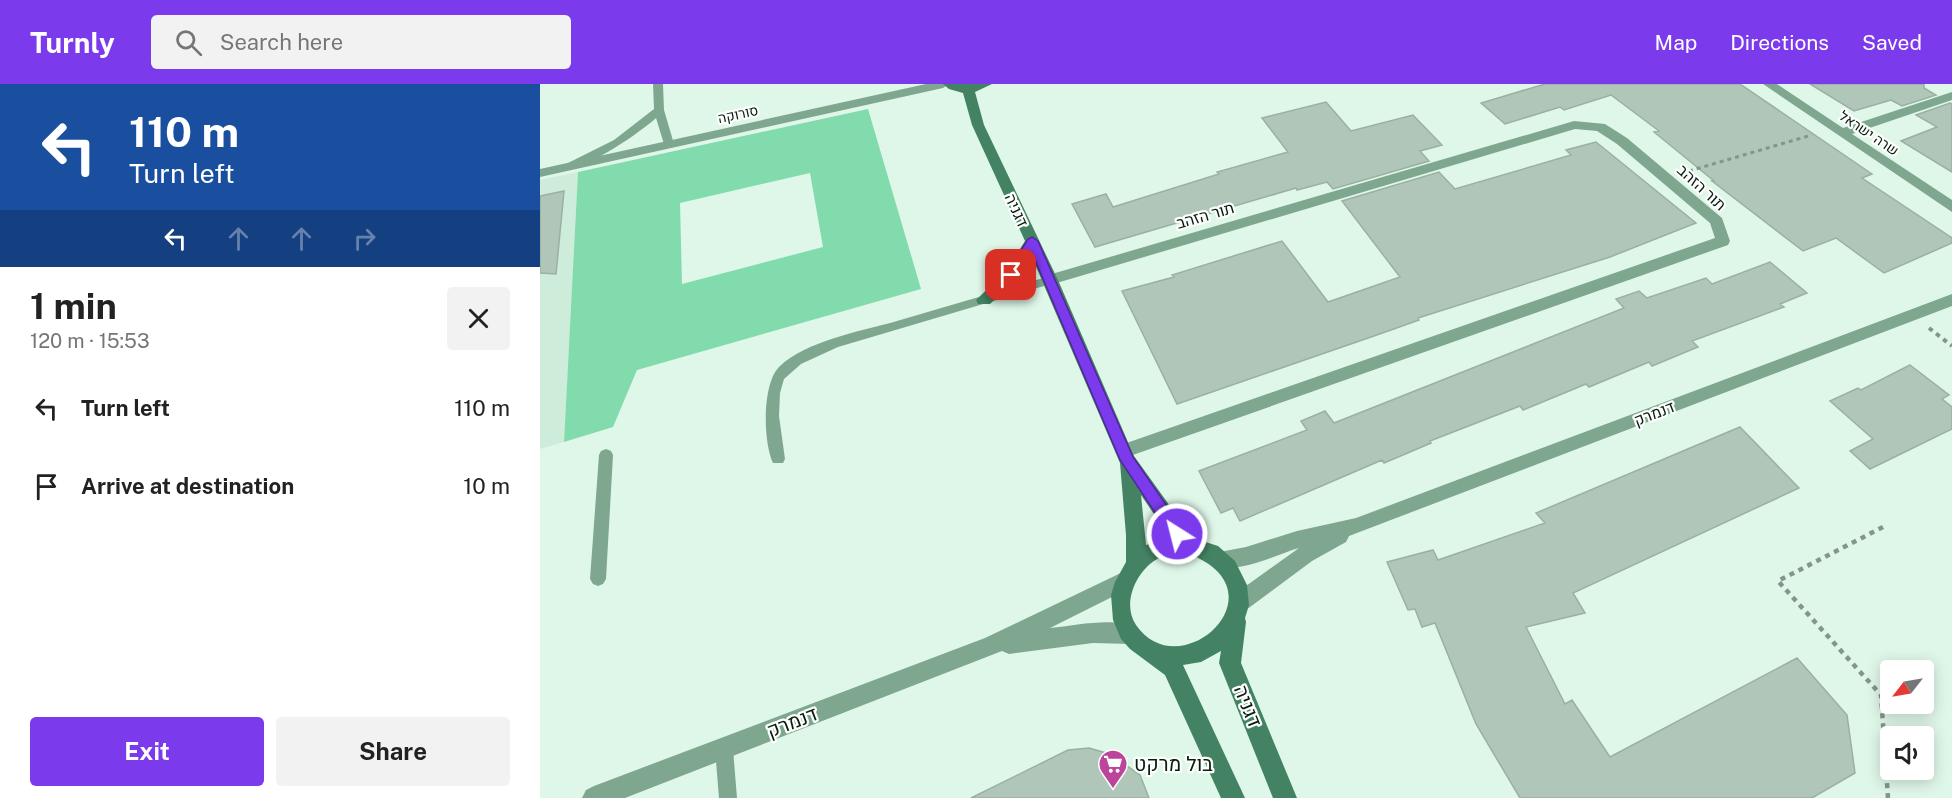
<!DOCTYPE html>
<html lang="en">
<head>
<meta charset="utf-8">
<style>
  :root { --surface:#fff; --page:#f2f2f2; --text:#222; --muted:#767676; --accent:#7c3aed }
  body { margin:0; font-family:"Public Sans",Heebo,sans-serif; background:var(--page); color:var(--text); height:100vh; display:flex; flex-direction:column; font-size:22px; white-space:nowrap }
  * { box-sizing:border-box; margin:0 }
  p { font-size:20px; color:var(--muted) }
  .icon { flex:none; width:33px; height:33px; fill:none; stroke:currentColor; stroke-width:2; stroke-linecap:round; stroke-linejoin:round }
  .map { position:relative; flex:1; overflow:hidden }
  .details { display:flex; flex-direction:column; background:var(--surface); width:540px }
  .details>* { flex:none }
  .hud { background:#1a4fa0; color:#fff; overflow:hidden }
  .needle { width:39px; rotate:239deg }
  .buttons { position:absolute; left:1340px; top:576px; display:grid; gap:12px }
  .buttons a { display:grid; place-items:center; width:54px; height:54px; border-radius:6px; background:var(--surface); box-shadow:0 3px 15px #0003; font-size:30px }
  .pin { position:absolute; display:grid; place-items:center; width:51px; height:51px; color:#fff; margin:-26px; border-radius:12px; box-shadow:0 3px 9px #0006 }
  .me { position:absolute; width:66px; margin:-33px; rotate:324deg; stroke-linejoin:round; filter:drop-shadow(0 0 4px #0008) }
  .turn { display:flex; align-items:center; gap:21px; height:126px; padding:0 30px; font-size:27px }
  .turn .icon { width:78px; height:78px; stroke-width:2.5 }
  .turn b { display:block; font-size:42px; line-height:51px }
  .lanes { display:flex; align-items:center; height:57px; padding:0 30px; background:#0003; justify-content:center; gap:30px; direction:ltr }
  .lanes .off { opacity:.35 }
  .round { display:grid; place-items:center; flex:none; width:63px; height:63px; border-radius:6px; background:var(--page) }
  .head { display:flex; align-items:center; justify-content:space-between; height:102px; padding:0 30px }
  h1 { font-size:36px; font-weight:700; line-height:45px }
  .primary-button { display:flex; gap:12px; margin-top:auto; padding:12px 30px }
  .primary-button a { flex:1; height:69px; border-radius:6px; background:var(--accent); color:#fff; font-size:24px; font-weight:700; line-height:69px; text-align:center }
  .primary-button a+a { background:var(--page); color:var(--text) }
  ul { padding:0; list-style:none }
  li { display:flex; align-items:center; gap:18px; height:78px; padding:0 30px }
  li div { flex:1 }
  li b { display:block; font-size:22px }
  li em { font-style:normal }
  header { display:flex; align-items:center; gap:36px; box-sizing:border-box; height:84px; padding:0 30px; background:var(--accent); color:#fff }
  header strong { font-size:28px }
  nav { display:flex; gap:33px; margin-inline-start:auto; font-size:21px }
  .search { width:420px; height:54px; background:var(--page); display:flex; align-items:center; gap:15px; box-sizing:border-box; padding:0 21px; border-radius:6px; color:var(--muted); font-size:22px }
  main { display:flex; flex:1; min-height:0 }
  .map>svg:first-child { display:block }
  .built { fill:#cdecda }
  .green { fill:#82dbac; fill-rule:evenodd }
  .building { fill:#b0c6b9; stroke:#99b0a3; stroke-width:1.5 }
  .lines { fill:none; stroke-linecap:round; stroke-linejoin:round }
  .path-far2 { stroke:#84958b; stroke-width:3; stroke-dasharray:4 4; stroke-linecap:butt }
  .path-far1 { stroke:#84958b; stroke-width:4; stroke-dasharray:4.5 4.5; stroke-linecap:butt }
  .path { stroke:#84958b; stroke-width:4.5; stroke-dasharray:5 5; stroke-linecap:butt }
  .lane { fill:#7fa790; fill-rule:evenodd }
  .street { fill:#7fa790; fill-rule:evenodd }
  .secondary { fill:#438363; fill-rule:evenodd }
  .route { fill:#7c3aed; stroke:#51269a; stroke-width:1.5 }
  .labels { text-anchor:middle; stroke-width:4.5; stroke-linejoin:round; paint-order:stroke }
  .far-street-label { font-size:14px; fill:#101813; stroke:#fafffc }
  .street-label { font-size:16px; fill:#101813; stroke:#fafffc }
  .near-street-label { font-size:20px; fill:#101813; stroke:#fafffc }
  .near-poi-label { font-size:20px; fill:#101813; stroke:#fafffc; text-anchor:start }
</style>
</head>
<body>
<header>
<strong>Turnly</strong>
<div class="search"><svg class="icon" aria-label="search" viewBox="0 0 24 24"><circle cx="10" cy="10" r="6"/><path d="M15 15l6 6"/></svg>Search here</div>
<nav><a>Map</a><a>Directions</a><a>Saved</a></nav>
</header>
<main>
<section class="details">
<div class="hud">
<div class="turn"><svg class="icon" aria-label="left" viewBox="0 0 24 24"><path d="M17 20v-9H6M10 6l-5 5 5 5"/></svg><div><b>110 m</b>Turn left</div></div>
<div class="lanes"><svg class="icon" aria-label="left" viewBox="0 0 24 24"><path d="M17 20v-9H6M10 6l-5 5 5 5"/></svg><svg class="icon off" aria-label="ahead" viewBox="0 0 24 24"><path d="M12 20V5M6 11l6-6 6 6"/></svg><svg class="icon off" aria-label="ahead" viewBox="0 0 24 24"><path d="M12 20V5M6 11l6-6 6 6"/></svg><svg class="icon off" aria-label="right" viewBox="0 0 24 24"><path d="M7 20v-9h11M14 6l5 5-5 5"/></svg></div>
</div>
<div class="head"><div><h1>1 min</h1><p>120 m · 15:53</p></div><a class="round"><svg class="icon" aria-label="close" viewBox="0 0 24 24"><path d="M6 6l12 12M18 6L6 18"/></svg></a></div>
<ul>
<li><svg class="icon" aria-label="left" viewBox="0 0 24 24"><path d="M17 20v-9H6M10 6l-5 5 5 5"/></svg><div><b>Turn left</b></div><em>110 m</em></li>
<li><svg class="icon" aria-label="arrive" viewBox="0 0 24 24"><path d="M6 21V4h12l-3 4 3 4H6"/></svg><div><b>Arrive at destination</b></div><em>10 m</em></li>
</ul>
<div class="primary-button"><a>Exit</a><a>Share</a></div>
</section>
<div class="map">
<svg width="1412" height="714" viewBox="0 0 1412 714">
  <rect width="100%" height="100%" fill="#dff7e9"/>
  <path class="built" d="M38,88L24,358L0,365V96Z"/>
  <path class="green" d="M328,25L381,205L97,286L73,343L24,358L38,88ZM270,89L283,163L142,200L140,119Z"/>
  <path class="building" d="M1005,0H1200L1332,90L1322,94L1412,154V159L1344,189L1296,154L1263,167L1172,97H1174L1114,48L1119,47L1071,11L1024,26L1020,23L965,40L941,19Z
    M1270,0H1384V4L1396,11L1362,22L1351,16L1314,27Z
    M786,18L811,47L873,31L902,61L880,67L889,77L793,105L787,98L757,106L756,104L555,163L532,120L566,110L573,123L679,90L677,88L748,68L722,34Z
    M1410,19L1412,20V88L1361,57L1397,43L1376,31Z
    M1056,58L1156,139L1070,173L878,234L879,236L834,252L637,320L582,207L634,193L632,191L742,157L788,218L860,193L802,117L899,88L915,105L1031,71L1026,66Z
    M24,107L16,190L0,189V112Z
    M1230,178L1267,209L1240,220L1244,223L1152,257L1158,263L1112,282L1109,278L1049,303L1046,300L983,326L980,322L890,357L891,359L844,379L842,376L700,437L693,424L681,429L659,387L767,346L761,337L785,327L794,339L1084,224L1076,215L1099,207L1107,214L1166,194L1172,200Z
    M1370,281L1409,311L1402,315L1412,323V345L1330,385L1310,367L1333,355L1290,317L1318,304L1321,306Z
    M1200,343L1259,404L1033,509L1045,529L986,543L1025,620L1032,616L1070,673L1257,574L1307,631L1315,689L1272,714H980L936,640L895,539L882,543L875,525L868,526L847,478L893,466L898,476L1005,439L996,429Z
    M549,664L570,670L600,691L609,714H431L528,666Z"/>
  <g class="lines">
    <path class="path-far2" d="M1149,87L1272,51"/>
    <path class="path-far1" d="M1389,244L1412,262"/>
    <path class="path" d="M1343,443L1238,497L1341,611L1348,714"/>
    <path class="lane" d="M113,0H123L124,26L134,60L133,62L129,63L124,60L116,34C102,47 45,87 26,84V80L74,56L114,25Z
      M510,192L514,193L516,196L514,199L298,263L261,280L244,295L240,309L239,332L245,375L243,379H233C223,358 222,300 239,283C265,257 322,247 357,237C408,222 459,207 510,192Z
      M66,365L71,367L73,371L66,495L63,500L58,502L53,500L50,495L59,371L61,367Z
      M184,656L190,659L193,665L197,714H179L175,665L178,659Z"/>
    <path class="street" d="M386,0H409L403,4L0,93V85Z
      M1223,0H1237L1303,44L1412,8V16L1312,50L1412,116V128Z
      M1034,37L1065,40L1087,54L1182,134L1190,157L1188,161L590,372L584,375L578,372L575,367L578,362L1175,154L1170,139L1077,60L1057,47L1035,45L510,201L505,200L502,196L505,192Z
      M1412,210V222L809,452L806,458L772,477L706,526L699,529L692,526L689,519L692,512L759,464C734,471 699,491 674,481L671,475L674,469L706,463L757,447L816,434Z
      M585,487L592,489L595,496L592,503L510,544C537,541 572,533 597,543L601,550L597,557L590,560L553,559L469,570L462,567L85,714H42L46,706L54,702L445,554Z"/>
    <path class="secondary" d="M403,0H452L435,8L444,41L518,196L594,372L653,454L678,462L695,477L707,501L709,521L705,534L706,538L701,579L757,714H733L679,579L681,567L661,578L643,581L705,714H681L625,591L590,565L581,555L573,536L571,511L575,498L586,478V451L580,379L491,171L476,195L450,220H438L436,216L466,187L485,157L432,41L423,9L409,5ZM601,411L630,454L606,461ZM646,469C748,505 641,606 596,541C581,519 597,485 619,474C627,471 637,470 646,469Z"/>
  </g>
  <path class="route" d="M492,153L498,157L593,373L643,445L645,450L643,454L637,456L632,454L580,376L492,169L475,194H467L465,191L488,155Z"/>
  <defs>
    <g id="supermarket-pin" transform="scale(1.5)"><path d="M0 17L-7.5 6A9.5 9.5 0 1 1 7.5 6Z" fill="#bc459b" stroke="#fafffc"/><path d="M-6-5.5h2.5l.6 2H6L4.5 2H-2.5L-4.4-4H-6ZM-1.5 3.2a1.3 1.3 0 1 0 .1 0ZM3 3.2a1.3 1.3 0 1 0 .1 0Z" fill="#fff"/></g>
  </defs>
  <g fill-rule="evenodd">
    <use href="#supermarket-pin" x="573" y="680"/>
  </g>
  <g class="labels">
    <g class="far-street-label">
      <text transform="translate(198 30) rotate(-12)" y="5">סורוקה</text>
      <text transform="translate(1329 49) rotate(34)" y="5">שרה ישראל</text>
    </g>
    <g class="street-label">
      <text transform="translate(1162 103) rotate(42)" y="6">תור הזהב</text>
      <text transform="translate(477 126) rotate(65)" y="6">דגניה</text>
      <text transform="translate(665 131) rotate(-16)" y="6">תור הזהב</text>
      <text transform="translate(1114 329) rotate(-21)" y="6">דנמרק</text>
    </g>
    <g class="near-street-label">
      <text transform="translate(708 622) rotate(68)" y="7">דגניה</text>
      <text transform="translate(252 638) rotate(-21)" y="7">דנמרק</text>
    </g>
    <g class="near-poi-label">
      <text x="594" y="687">בול מרקט</text>
    </g>
  </g>
</svg>
<div class="buttons">
<a><svg class="needle" viewBox="-14 -14 28 28"><path d="M0-13l5 13h-10z" fill="#e53935"/><path d="M0 13l5-13h-10z" fill="#767676"/></svg></a>
<a><svg class="icon" aria-label="sound" viewBox="0 0 24 24"><path d="M4 9h4l5-4v14l-5-4H4zM17 9q2 3 0 6"/></svg></a>
</div>
<div class="pin" style="left:471px;top:191px;background:#d93025"><svg class="icon" aria-label="arrive" viewBox="0 0 24 24"><path d="M6 21V4h12l-3 4 3 4H6"/></svg></div>
<svg class="me" style="left:637px;top:450px" viewBox="-20 -20 40 40"><circle r="17" fill="#7c3aed" stroke="#fff" stroke-width="3"/><path d="M0-11L8 9 0 5-8 9z" fill="#fff"/></svg>
</div>
</main>
</body>
</html>
